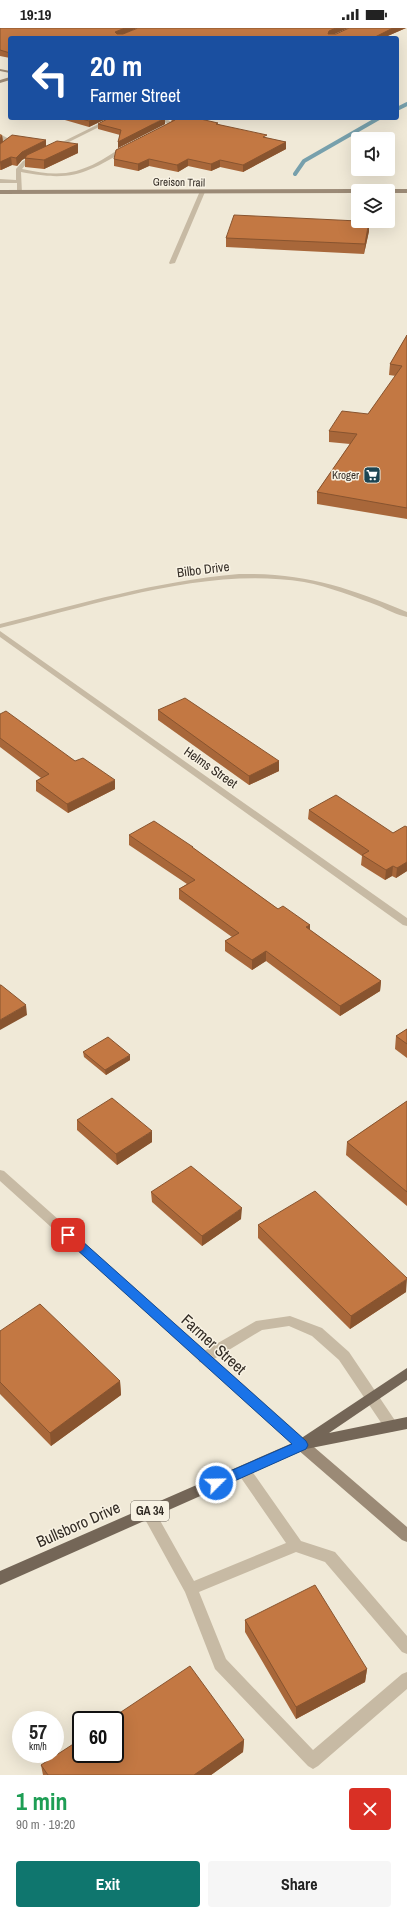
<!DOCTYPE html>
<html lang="en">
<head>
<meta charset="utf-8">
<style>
  :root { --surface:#fff; --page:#f6f6f6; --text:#222; --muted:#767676; --accent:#0f766e }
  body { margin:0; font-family:"Archivo Narrow",sans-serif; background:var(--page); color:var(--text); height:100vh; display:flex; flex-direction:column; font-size:15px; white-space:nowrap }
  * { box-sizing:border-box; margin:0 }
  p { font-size:13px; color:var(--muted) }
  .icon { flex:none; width:22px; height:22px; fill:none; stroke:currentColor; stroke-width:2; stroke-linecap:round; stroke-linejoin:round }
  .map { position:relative; height:1747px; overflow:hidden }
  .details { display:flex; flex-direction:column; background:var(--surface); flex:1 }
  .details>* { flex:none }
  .banner { position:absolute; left:8px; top:8px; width:391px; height:84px; border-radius:4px; box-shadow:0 4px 16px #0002; background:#1a4fa0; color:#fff; overflow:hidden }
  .buttons { position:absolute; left:351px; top:104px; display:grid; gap:8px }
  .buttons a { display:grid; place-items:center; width:44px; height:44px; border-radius:4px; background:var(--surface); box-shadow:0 4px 16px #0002; font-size:20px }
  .speed { position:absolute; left:12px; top:1683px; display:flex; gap:8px; font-size:20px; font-weight:700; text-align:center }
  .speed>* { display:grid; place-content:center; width:52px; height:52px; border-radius:50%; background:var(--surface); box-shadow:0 4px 16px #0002; line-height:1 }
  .speed small { font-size:10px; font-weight:400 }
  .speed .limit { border:2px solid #111; border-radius:6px; background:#fff; color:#111 }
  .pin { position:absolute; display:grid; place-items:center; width:34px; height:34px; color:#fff; margin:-17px; border-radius:8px; box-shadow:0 2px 6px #0006 }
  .me { position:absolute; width:44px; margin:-22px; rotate:67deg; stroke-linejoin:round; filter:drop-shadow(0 0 3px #0008) }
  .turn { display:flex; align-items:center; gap:14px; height:84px; padding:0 16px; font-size:18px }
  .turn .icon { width:52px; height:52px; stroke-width:2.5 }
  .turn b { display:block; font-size:28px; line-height:34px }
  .round { display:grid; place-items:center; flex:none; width:42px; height:42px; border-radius:4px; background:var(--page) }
  .head { display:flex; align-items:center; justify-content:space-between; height:68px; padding:0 16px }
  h1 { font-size:24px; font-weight:800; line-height:30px; color:#1e9e55 }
  .action { display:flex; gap:8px; margin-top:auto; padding:8px 16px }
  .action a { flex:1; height:46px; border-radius:4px; background:var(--accent); color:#fff; font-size:16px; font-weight:800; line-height:46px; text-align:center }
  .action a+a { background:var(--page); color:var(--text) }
  .status { display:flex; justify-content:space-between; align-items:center; height:28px; padding:0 20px; background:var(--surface); direction:ltr }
  .status svg { height:11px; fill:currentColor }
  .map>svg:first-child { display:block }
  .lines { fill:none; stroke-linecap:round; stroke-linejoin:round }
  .stream { stroke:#77a0ac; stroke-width:4 }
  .lane { fill:#c7baa4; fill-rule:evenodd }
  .street { fill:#c7baa4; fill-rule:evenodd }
  .secondary { fill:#9b8a76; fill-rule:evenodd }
  .primary { fill:#746657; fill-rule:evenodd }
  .wall { fill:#a8673a }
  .shaded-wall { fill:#88542f }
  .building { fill:#c37843; stroke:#88542f }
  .route { fill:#1a73e8; stroke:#114b97 }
  .labels { text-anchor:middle; stroke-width:3; stroke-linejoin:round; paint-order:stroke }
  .far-street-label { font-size:11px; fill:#332c25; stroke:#f8f2e3 }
  .far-poi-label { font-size:11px; fill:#332c25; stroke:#f8f2e3; text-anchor:end }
  .shield { fill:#f8f2e3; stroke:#6e675e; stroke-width:1 }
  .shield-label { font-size:12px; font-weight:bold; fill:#332c25 }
  .street-label { font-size:13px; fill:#332c25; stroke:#f8f2e3 }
  .near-street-label { font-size:16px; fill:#332c25; stroke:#f8f2e3 }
</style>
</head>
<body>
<div class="status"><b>19:19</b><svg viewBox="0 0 49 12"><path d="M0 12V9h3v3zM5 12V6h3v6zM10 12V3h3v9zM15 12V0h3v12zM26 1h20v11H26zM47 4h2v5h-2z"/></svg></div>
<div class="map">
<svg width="407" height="1747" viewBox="0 0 407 1747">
  <rect width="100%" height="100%" fill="#f0e9d7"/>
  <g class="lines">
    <path class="stream" d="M397,81L407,76
      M295,146L304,133L379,90"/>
    <path class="lane" d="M111,90H117L55,121L50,120Z
      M158,90C165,90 169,91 174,97L163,103H159V101L168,96Z
      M0,106L9,111L11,115L0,123V119L5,115L0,110Z
      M128,117L130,120C85,146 73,154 21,144L22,165L17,164V155H0V151L16,152V141L23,133L35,127L40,128L27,135L22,141C51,147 70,149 98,134C108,129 117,121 128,117Z
      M200,163L205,164L175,235L170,236L169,235Z
      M290,1288L322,1300L349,1324L396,1394L398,1398L396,1402L391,1404L386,1402L339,1332L312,1308L289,1298L262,1302L209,1334L204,1335L199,1334L198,1330L199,1326L256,1293Z
      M244,1437L249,1439L301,1513L335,1524L407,1608V1626L402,1624L325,1534L296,1524L199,1564L226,1631L313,1722L402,1646L407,1644V1661L318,1738L313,1741L308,1738L215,1641L185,1564L141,1484L143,1480L148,1478L153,1480L194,1553L286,1515L239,1447L237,1443L239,1439Z"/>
    <path class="street" d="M239,546C305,545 347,559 407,584V589C397,587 388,582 379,578C355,569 330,559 304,554C206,538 95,577 0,600V596C79,576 157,553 239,546Z
      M0,603L407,890V898L403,897L0,609Z
      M0,1142L4,1143L307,1413L309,1417L307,1421L302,1423L297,1421L0,1153Z"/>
    <path class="secondary" d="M0,41L10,43V45L0,43Z
      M10,49V52L0,55V52Z
      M388,161H407V165H388V163H385Z
      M0,162L358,161L361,163H358V165L0,166Z
      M302,1411L307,1413L407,1499V1514L402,1512L297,1421L295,1417L297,1413Z"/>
    <path class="primary" d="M407,1340V1352L329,1405L407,1389V1401L306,1421L0,1557V1543L297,1413Z"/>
  </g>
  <path class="wall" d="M0,0H137L125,5L348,0L334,6H336L349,0H406L383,10H10V30L0,28Z
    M58,90H108L89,99Z
    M170,90H196L267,110L286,114V121L243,144L220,139L211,143L188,138L178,144L149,138L138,143L114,138V131L172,93L170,91Z
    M98,96H165L118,120V114L120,107L98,101Z
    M0,106L2,107L3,114L46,112V118L78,116V125L44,141L25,139V130L22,132L17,138L12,137L1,142H0Z
    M369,203L364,226L226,219V210Z
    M407,307V491L317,476V464L350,416L329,414V403L368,386L396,348L389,347L390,336Z
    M158,682L279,733V743L249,757L158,692Z
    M0,686L75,733L115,761L68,785L36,763V753L41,750L0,719Z
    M309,782L393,805L407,799V843L396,850L392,848L385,852L361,837L362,828L308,791Z
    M129,807L193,819V820L278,881L310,897V902L381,953L380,963L340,988L266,933L252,942L225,923V913L232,909L179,871V861L187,856L129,817Z
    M407,1001V1030L395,1021L396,1008Z
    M83,1024L130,1032L106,1047L84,1029Z
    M407,1073V1178L346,1127L347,1114Z
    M77,1092L152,1114L117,1137L77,1102Z
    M151,1164L241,1191L202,1218L152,1174Z
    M258,1197L406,1264L350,1301L258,1210Z
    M0,1303L120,1353L121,1367L51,1418L0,1366Z
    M245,1592L367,1641L365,1654L296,1691L245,1604Z
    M244,1712L243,1724L211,1747H43L41,1737Z"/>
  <path class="shaded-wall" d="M125,0H137L116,10L115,4Z
    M336,0H348L328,9V10L329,3Z
    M393,0H406L383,10H373Z
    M96,90H108L89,99V93Z
    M165,90V96L118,120V114Z
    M2,107L3,115L0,118V110Z
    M46,112V120L22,132L17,138L16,130L22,124Z
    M286,114V121L243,144V137Z
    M78,116V125L44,141V132Z
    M11,129L12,137L1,142L0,134Z
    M149,131V138L138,143V136Z
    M188,131V138L178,144L177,137Z
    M220,132V139L211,143V136Z
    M369,193V203L364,226L365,216Z
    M279,733V743L249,757V748Z
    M115,752V761L68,785L67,776Z
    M407,834V843L396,850L397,840Z
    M393,838L392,848L385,852L386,842Z
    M310,897V907L306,899Z
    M266,923V933L252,942V932Z
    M381,953L380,963L340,988V978Z
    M26,977L27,987L0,1002V992Z
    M130,1027V1032L106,1047L105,1042Z
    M152,1103V1114L117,1137L116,1126Z
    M242,1180L241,1191L202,1218V1208Z
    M407,1251L406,1264L350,1301L351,1288Z
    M120,1353L121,1367L51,1418L50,1405Z
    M367,1641L365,1654L296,1691V1679Z
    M244,1712L243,1724L211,1747H194Z"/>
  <path class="building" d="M0,0H125L115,4L117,6H123L138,0H336L329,3L328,6H336L349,0H393L373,10H10V25L0,22Z
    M78,90H96L89,93Z
    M109,90H165L118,114L121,102L98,96Z
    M175,90H196L218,95L216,96L267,107L263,109L286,114L243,137L220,132L211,136L188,131L177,137L149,131L138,136L114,131L116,122L175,92Z
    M12,107L46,112L22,124L16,130L11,129L0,134V116Z
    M57,113L78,116L44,132L25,130L27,127Z
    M234,187L358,193H369L365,216L226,210Z
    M407,307V480L317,464L357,406L329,403L342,383L368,386L402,338L390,336Z
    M185,670L279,733L249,748L158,682Z
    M6,683L75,733L83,730L115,752L67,776L36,753L49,746L0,710V686Z
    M336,767L393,805L405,798L407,799V834L397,840L393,838L386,842L362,827L369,823L309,782Z
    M154,793L193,819H192L278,881L283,878L310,897L306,899L381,953L340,978L266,923L252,932L225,913L239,905L179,861L195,852L129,807Z
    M0,957H1L26,977L0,992Z
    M407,1001V1016L396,1008Z
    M108,1009L130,1027L105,1042L83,1024Z
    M112,1070L152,1103L116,1126L77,1092Z
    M407,1073V1164L347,1114Z
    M191,1138L242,1180L202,1208L151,1164Z
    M315,1163L407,1250V1251L351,1288L258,1197Z
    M40,1276L120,1353L50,1405L0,1354V1303Z
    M315,1557L367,1641L296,1679L245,1592Z
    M190,1638L244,1712L194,1747H48L41,1737L81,1711V1726H115V1692H109Z"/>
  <path class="route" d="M68,1203L72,1204L306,1413L308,1417L306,1421L221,1459L216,1460L212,1459L210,1455L212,1451L292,1416L64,1210L62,1207L64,1204Z"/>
  <defs>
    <g id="supermarket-square" transform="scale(0.9)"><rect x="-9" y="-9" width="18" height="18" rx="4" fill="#1c4553" stroke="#f8f2e3"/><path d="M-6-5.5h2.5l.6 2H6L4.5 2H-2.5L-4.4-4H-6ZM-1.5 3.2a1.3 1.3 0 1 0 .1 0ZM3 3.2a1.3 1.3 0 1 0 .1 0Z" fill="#fff"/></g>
  </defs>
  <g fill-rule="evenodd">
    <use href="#supermarket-square" x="372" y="447"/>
  </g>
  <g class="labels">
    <g class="far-street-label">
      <text transform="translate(179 154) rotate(1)" y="4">Greison Trail</text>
    </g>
    <g class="far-poi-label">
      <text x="359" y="451">Kroger</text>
    </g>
    <rect class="shield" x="131" y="1473" width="38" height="20" rx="3"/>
    <g class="shield-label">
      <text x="150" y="1487">GA 34</text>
    </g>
    <g class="street-label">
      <text transform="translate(203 541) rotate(-7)" y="5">Bilbo Drive</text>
      <text transform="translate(211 739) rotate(35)" y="5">Helms Street</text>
    </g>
    <g class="near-street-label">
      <text transform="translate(214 1316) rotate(42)" y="6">Farmer Street</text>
      <text transform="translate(78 1496) rotate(-24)" y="6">Bullsboro Drive</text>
    </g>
  </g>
</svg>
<div class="buttons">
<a><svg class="icon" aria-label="sound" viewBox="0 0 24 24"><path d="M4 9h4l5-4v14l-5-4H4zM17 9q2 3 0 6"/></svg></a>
<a><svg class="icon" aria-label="layers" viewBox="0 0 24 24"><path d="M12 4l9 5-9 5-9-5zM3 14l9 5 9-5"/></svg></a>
</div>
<div class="speed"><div>57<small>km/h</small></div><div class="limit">60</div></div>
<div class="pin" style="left:68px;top:1207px;background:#d93025"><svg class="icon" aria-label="arrive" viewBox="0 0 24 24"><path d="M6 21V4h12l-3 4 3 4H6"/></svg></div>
<svg class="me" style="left:216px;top:1455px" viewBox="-20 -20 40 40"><circle r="17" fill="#1a73e8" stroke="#fff" stroke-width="3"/><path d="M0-11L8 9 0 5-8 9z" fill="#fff"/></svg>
<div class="banner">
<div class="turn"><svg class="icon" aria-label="left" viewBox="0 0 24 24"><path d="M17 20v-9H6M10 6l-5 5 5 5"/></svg><div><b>20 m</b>Farmer Street</div></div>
</div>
</div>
<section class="details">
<div class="head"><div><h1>1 min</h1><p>90 m · 19:20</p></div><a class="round" style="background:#d93025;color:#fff"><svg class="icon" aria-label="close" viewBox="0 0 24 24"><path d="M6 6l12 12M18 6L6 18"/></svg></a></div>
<div class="action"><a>Exit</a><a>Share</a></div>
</section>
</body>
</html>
